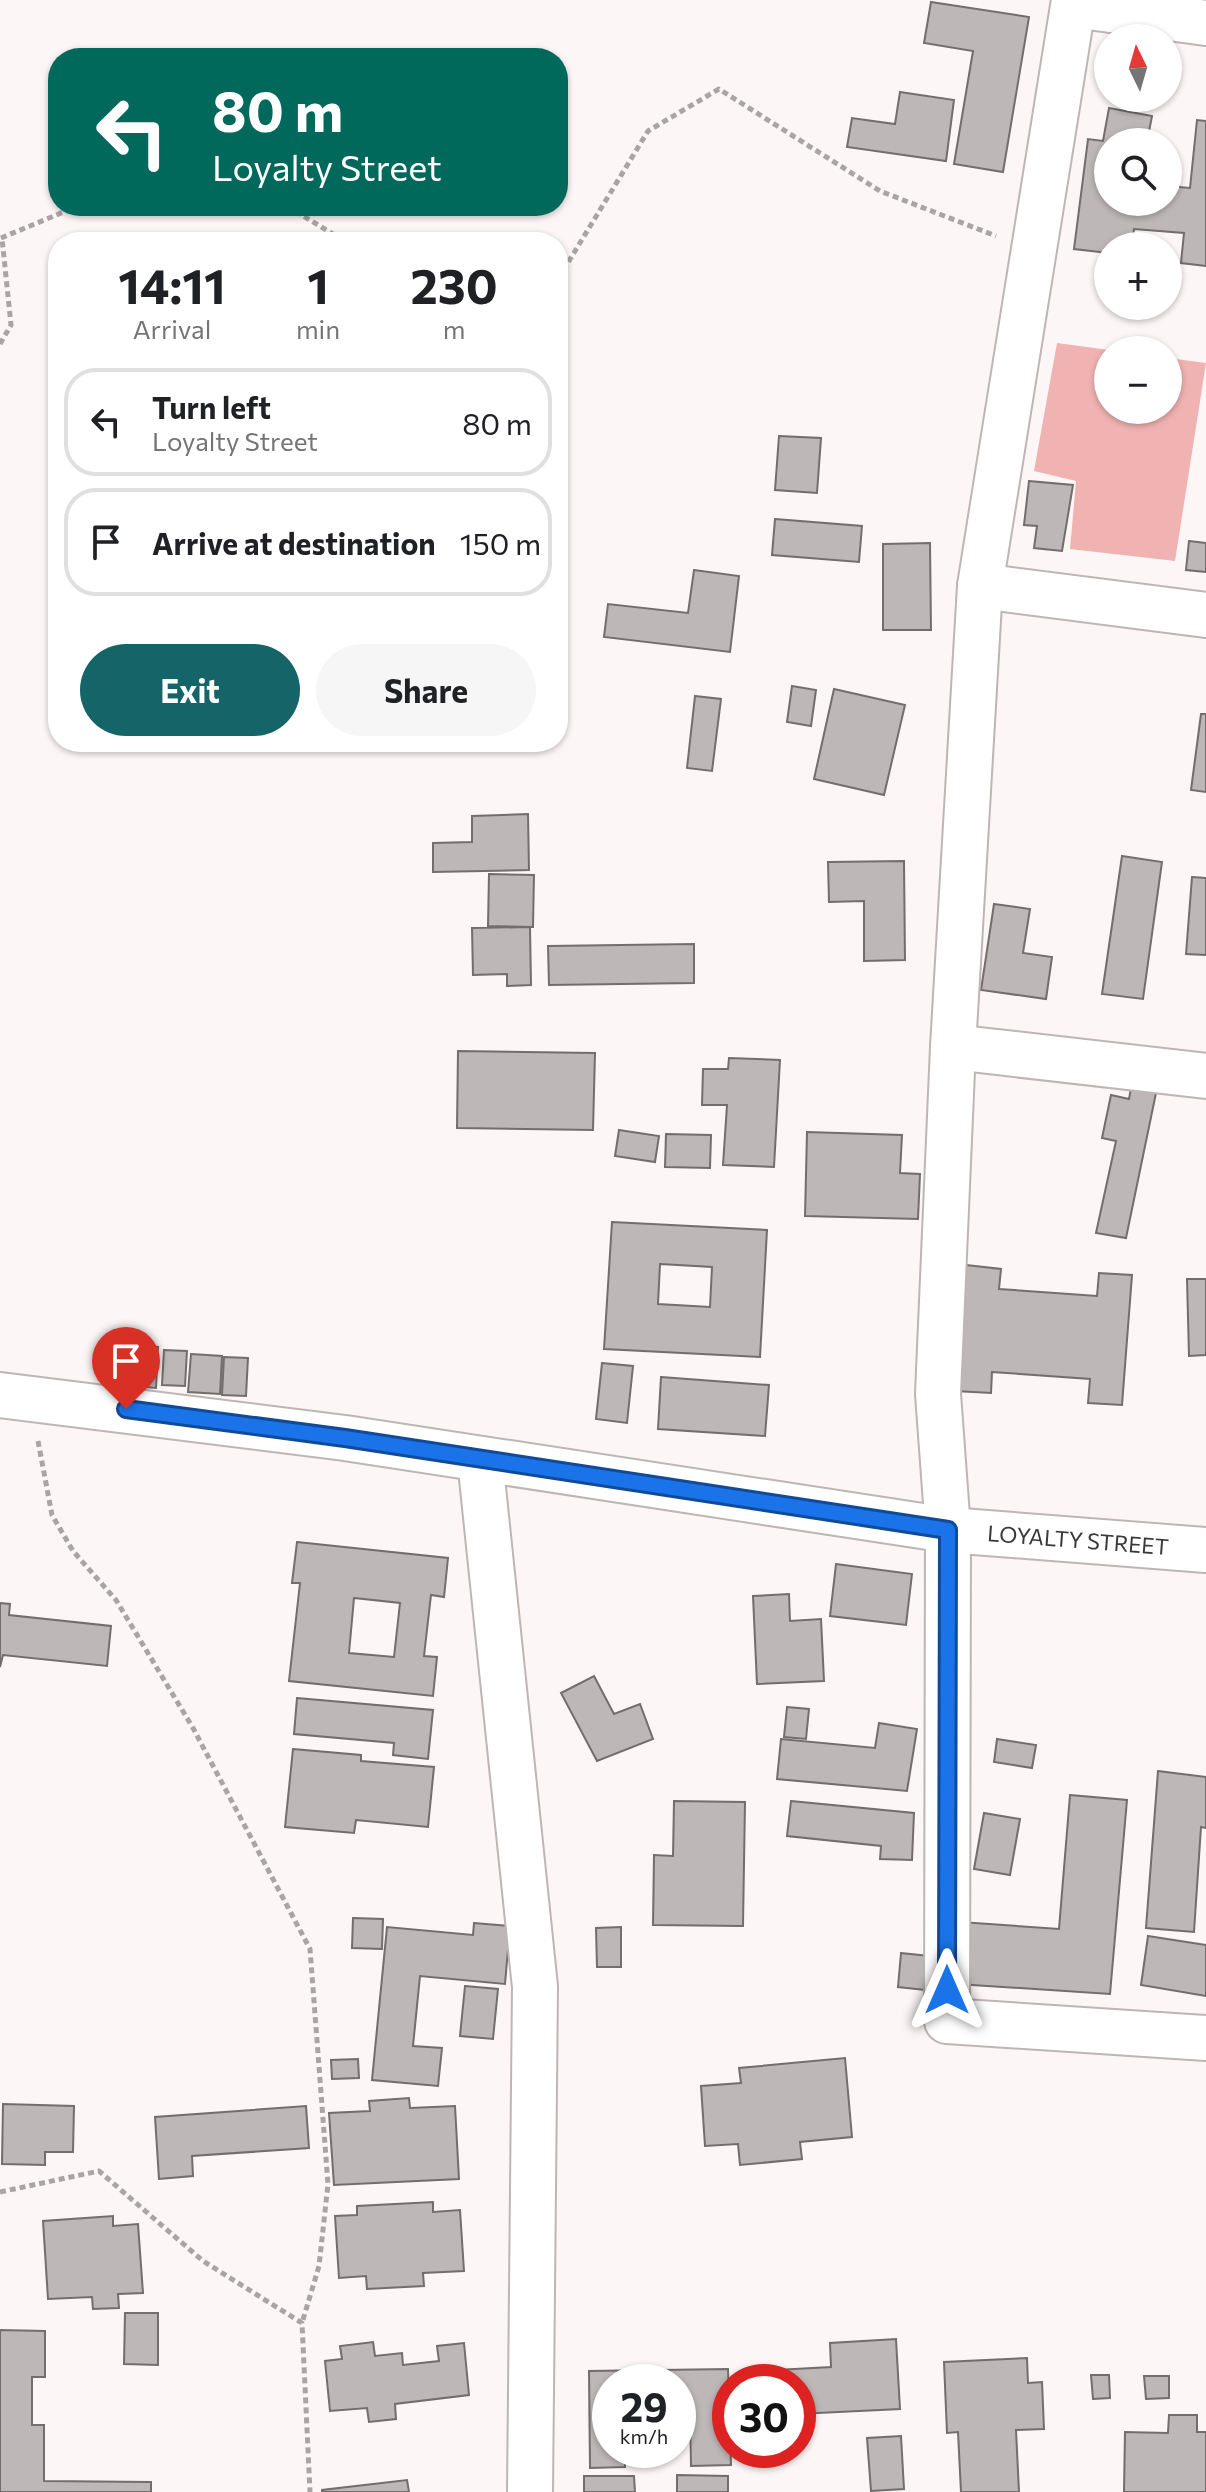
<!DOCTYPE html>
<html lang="en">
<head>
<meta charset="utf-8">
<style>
  :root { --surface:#fff; --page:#f6f6f6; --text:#202124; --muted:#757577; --line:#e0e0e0; --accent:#146468 }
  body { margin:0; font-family:Commissioner,sans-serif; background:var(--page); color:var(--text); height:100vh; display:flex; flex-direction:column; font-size:30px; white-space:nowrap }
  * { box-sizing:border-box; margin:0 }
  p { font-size:26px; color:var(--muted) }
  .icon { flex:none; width:44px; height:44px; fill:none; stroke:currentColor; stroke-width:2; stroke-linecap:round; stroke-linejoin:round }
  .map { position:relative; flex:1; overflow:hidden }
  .sheet { position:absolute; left:48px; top:232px; width:520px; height:520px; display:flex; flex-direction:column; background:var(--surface); border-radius:32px; box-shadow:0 2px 6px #0004 }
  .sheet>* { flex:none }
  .hud { position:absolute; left:48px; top:48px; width:520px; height:168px; border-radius:32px; box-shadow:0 2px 6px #0004; background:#00695c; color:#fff; overflow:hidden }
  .needle { width:52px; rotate:355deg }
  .controls { position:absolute; left:1094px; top:24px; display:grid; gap:16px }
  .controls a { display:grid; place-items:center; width:88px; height:88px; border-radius:50%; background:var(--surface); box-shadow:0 2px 6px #0004; font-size:40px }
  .speed { position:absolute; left:592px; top:2364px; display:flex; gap:16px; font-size:40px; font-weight:700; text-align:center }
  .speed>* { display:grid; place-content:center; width:104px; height:104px; border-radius:50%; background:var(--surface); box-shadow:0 2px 6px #0004; line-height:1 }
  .speed small { font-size:20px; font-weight:400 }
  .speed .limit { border:12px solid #d22; background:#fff; color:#111 }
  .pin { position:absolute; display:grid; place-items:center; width:68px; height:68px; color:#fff; margin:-82px -34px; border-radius:50% 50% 50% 0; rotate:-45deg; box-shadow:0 0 8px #0007 }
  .pin .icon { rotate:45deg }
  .me { position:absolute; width:88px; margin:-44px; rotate:0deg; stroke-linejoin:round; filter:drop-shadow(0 0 6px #0008) }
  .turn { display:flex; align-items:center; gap:28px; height:168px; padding:0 32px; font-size:36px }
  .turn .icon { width:104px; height:104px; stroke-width:2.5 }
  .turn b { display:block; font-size:56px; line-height:68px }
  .eta { display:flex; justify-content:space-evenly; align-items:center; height:136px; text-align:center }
  .eta b { font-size:48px; font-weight:700; line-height:56px }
  .action { display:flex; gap:16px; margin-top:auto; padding:16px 32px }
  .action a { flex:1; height:92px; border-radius:48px; background:var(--accent); color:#fff; font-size:32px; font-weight:700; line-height:92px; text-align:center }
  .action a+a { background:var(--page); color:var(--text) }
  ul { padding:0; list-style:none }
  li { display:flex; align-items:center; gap:24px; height:108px; margin:0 16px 12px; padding:0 16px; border:4px solid var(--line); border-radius:32px }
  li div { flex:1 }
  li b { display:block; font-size:30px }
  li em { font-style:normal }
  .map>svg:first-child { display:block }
  .green { fill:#f1b3b1 }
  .building { fill:#beb7b7; stroke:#736d6d; stroke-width:2; fill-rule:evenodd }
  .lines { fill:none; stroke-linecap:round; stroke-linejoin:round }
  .street-casing { stroke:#bdb6b5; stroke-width:48 }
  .path { stroke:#aaa5a5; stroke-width:5; stroke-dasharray:6 4; stroke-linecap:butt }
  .street { stroke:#fff; stroke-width:44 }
  .route-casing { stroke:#114b97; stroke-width:20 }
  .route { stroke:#1a73e8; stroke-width:14 }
  .labels { text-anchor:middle; stroke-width:6; stroke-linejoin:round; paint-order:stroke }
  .street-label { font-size:22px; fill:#3b3838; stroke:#fdf6f6 }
</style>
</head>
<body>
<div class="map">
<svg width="1206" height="2492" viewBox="0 0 1206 2492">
  <rect width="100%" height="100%" fill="#fdf6f6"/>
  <path class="green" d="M1057,343L1109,350L1108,410H1168V358L1206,363L1175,561L1070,549L1076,481L1034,471Z"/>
  <path class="building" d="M931,2L1029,17L1003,172L954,164L973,51L924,43Z
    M900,92L954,100L946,161L847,147L852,118L895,124Z
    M1109,108L1152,116L1147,142H1108V202H1168V186L1190,188L1197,120L1206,121V266L1181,263L1184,233L1134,229L1132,246H1108V253L1074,249L1088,139L1103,141Z
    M779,436L821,438L817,493L775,490Z
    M1029,481L1073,485L1062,551L1034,548L1037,526L1024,525Z
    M775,519L862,526L859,562L772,555Z
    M1189,541L1206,543V572L1186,570Z
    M930,543L931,630H883V544Z
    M694,570L739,576L730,652L604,637L608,604L688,613Z
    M792,686L816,690L811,726L787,722Z
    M834,689L905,705L884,795L814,779Z
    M695,696L721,699L712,771L687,768Z
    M1201,714H1206V792L1191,790Z
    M528,814L529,870L433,872V843L472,842V816Z
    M1122,856L1162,862L1143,999L1102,994Z
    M904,861L905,960L864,961V901L829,902L828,862Z
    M489,874L534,875L533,927L488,926Z
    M1192,877L1206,878V955L1186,954Z
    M994,904L1030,909L1023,953L1052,957L1046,999L981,990Z
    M530,927L531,985L507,986V974L473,975L472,928Z
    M694,944V983L549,985L548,946Z
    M458,1051L595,1053L593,1130L457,1128Z
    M729,1058L780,1060L774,1167L723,1165L727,1105H702L703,1069H728Z
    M1131,1088L1156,1093L1126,1238L1096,1233L1116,1141L1102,1138L1111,1095L1129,1099Z
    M619,1130L659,1136L655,1162L615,1156Z
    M807,1132L902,1135L900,1173L920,1174L918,1219L805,1216Z
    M666,1134L711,1135L710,1168L665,1167Z
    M612,1222L767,1230L760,1357L604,1349ZM660,1264L712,1267L710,1307L658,1304Z
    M966,1265L1001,1269L999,1289L1097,1296L1099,1273L1132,1275L1122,1405L1088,1403L1090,1379L992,1372L991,1393L955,1391Z
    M1187,1279H1206V1355L1189,1356Z
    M110,1343L158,1347L156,1388L107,1384Z
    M164,1350L187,1351L185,1386L162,1385Z
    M191,1354L222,1356L220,1394L188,1392Z
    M224,1357L248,1358L246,1396L222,1395Z
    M602,1363L633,1366L627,1423L596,1419Z
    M661,1377L769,1385L765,1436L658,1429Z
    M297,1542L448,1558L444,1597L431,1595L424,1656L437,1657L433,1696L289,1681L300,1583H292ZM354,1598L400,1603L394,1657L349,1653Z
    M836,1564L912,1574L906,1625L830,1616Z
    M789,1594L790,1621L821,1619L824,1681L757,1684L753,1596Z
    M0,1603L10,1604L9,1615L111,1626L107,1666L3,1655L0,1667Z
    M594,1676L614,1714L640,1704L653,1739L597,1761L561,1693Z
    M297,1698L433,1710L428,1759L393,1755L394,1743L294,1734Z
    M787,1707L809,1709L806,1739L784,1737Z
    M879,1723L917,1729L907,1791L777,1779L781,1739L875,1748Z
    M997,1739L1036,1745L1032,1768L994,1762Z
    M293,1749L361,1755V1761L434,1767L428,1827L356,1820L354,1833L285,1827Z
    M1158,1771L1206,1777V1828L1201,1827L1194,1932L1146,1928Z
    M1070,1795L1127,1800L1110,1994L957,1984L961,1922L1059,1929Z
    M674,1801L745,1802L743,1926L653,1925L654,1855L673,1856Z
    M791,1801L914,1813L912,1860L880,1859L881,1846L787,1836Z
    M984,1813L1020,1819L1010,1875L974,1869Z
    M353,1918L383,1919L382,1949L352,1948Z
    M474,1923L510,1926L505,1984L420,1976L413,2046L442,2048L438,2086L372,2080L387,1927L473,1935Z
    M621,1927V1967H597L596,1928Z
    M1148,1936L1206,1945V1996L1141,1985Z
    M901,1953L929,1956L925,1990L898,1987Z
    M465,1986L498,1989L493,2039L460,2036Z
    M845,2058L852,2137L800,2142L802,2159L740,2165L738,2144L705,2146L701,2086L741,2083L739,2068Z
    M358,2059L359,2078L332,2079L331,2060Z
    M409,2098L410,2108L455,2106L459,2179L334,2185L329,2113L370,2111L369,2101Z
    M3,2104L74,2106L73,2152H45V2165L2,2164Z
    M306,2106L309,2148L192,2156L193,2176L159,2179L155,2117Z
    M433,2202V2212L460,2210L464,2271L423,2273L424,2286L367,2289L366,2276L339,2278L335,2216L357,2215V2206Z
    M113,2216V2226L138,2224L143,2293L118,2294L119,2308L93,2309L92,2297L48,2299L43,2221Z
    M125,2313H158V2365L124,2364Z
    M0,2330L45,2331V2377H32V2425H44V2481L151,2482V2492H0Z
    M896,2339L900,2409L798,2414V2382H760L759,2371L831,2367L830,2343Z
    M373,2342L375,2356L402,2353L403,2365L439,2361L437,2346L464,2343L469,2395L395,2404L396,2419L369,2422L367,2408L330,2411L325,2361L342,2359L340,2346Z
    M1027,2358L1028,2383L1042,2382L1044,2429L1016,2430L1019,2492H961L958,2432L947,2433L944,2362Z
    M728,2369L731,2465L691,2466L690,2412L678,2413V2382H610V2450H625V2467L590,2468L589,2371Z
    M1091,2375H1109L1110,2398L1093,2399Z
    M1144,2376H1169V2398L1146,2399Z
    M1169,2415H1197V2432H1206V2492H1124L1125,2432L1168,2433Z
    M901,2436L904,2489L871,2491L867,2438Z
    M677,2475L728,2476V2492H677Z
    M584,2476H634L635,2492H584Z
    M407,2480L409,2492H322V2490Z"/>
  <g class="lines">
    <g class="street-casing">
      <g id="street">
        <path d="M1074,0L980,586L953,1047L938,1394L948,1530L947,2021L1206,2038"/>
        <path d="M1074,5L1206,23"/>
        <path d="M980,586L1206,615"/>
        <path d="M953,1047L1206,1076"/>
        <path id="s1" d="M0,1395L345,1438L948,1530L1206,1550"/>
        <path d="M480,1459L535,1987L530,2492"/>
      </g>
    </g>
    <path class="path" d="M287,206L346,242
      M1,238L78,206
      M558,279L648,131L719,89L880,191L996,236
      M0,344L11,325L2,238
      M38,1441L52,1515L73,1551L116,1600L193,1728L310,1949L328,2184L319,2266L302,2323
      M0,2192L99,2171L203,2261L302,2323L310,2492"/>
    <use href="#street" class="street"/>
  </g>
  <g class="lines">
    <g class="route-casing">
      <path id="route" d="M126,1409L345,1438L948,1530L947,1990"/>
    </g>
    <use href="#route" class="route"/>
  </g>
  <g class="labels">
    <g class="street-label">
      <text dy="8" stroke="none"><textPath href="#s1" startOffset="1088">LOYALTY STREET</textPath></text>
    </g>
  </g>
</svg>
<div class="controls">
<a><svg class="needle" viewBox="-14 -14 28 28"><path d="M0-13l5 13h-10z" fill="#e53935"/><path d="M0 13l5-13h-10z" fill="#757577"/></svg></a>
<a><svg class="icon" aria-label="search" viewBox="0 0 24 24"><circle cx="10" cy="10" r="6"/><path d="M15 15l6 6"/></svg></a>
<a>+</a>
<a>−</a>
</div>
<div class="speed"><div>29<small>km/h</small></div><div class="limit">30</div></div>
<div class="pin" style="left:126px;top:1409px;background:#d93025"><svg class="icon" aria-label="arrive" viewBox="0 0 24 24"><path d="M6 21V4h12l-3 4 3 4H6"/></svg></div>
<svg class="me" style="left:947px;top:1990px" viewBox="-20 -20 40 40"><path d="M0-17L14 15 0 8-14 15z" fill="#1a73e8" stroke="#fff" stroke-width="4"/></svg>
<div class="hud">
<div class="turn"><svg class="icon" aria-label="left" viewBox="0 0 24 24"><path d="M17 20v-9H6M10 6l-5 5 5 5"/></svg><div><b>80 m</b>Loyalty Street</div></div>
</div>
<section class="sheet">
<div class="eta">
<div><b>14:11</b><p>Arrival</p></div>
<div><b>1</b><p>min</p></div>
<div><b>230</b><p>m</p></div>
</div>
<ul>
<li><svg class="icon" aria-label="left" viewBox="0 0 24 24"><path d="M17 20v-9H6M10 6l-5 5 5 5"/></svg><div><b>Turn left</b><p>Loyalty Street</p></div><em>80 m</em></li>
<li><svg class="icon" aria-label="arrive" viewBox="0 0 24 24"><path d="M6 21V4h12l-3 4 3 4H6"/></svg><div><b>Arrive at destination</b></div><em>150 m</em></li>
</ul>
<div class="action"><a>Exit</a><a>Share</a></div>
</section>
</div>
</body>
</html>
